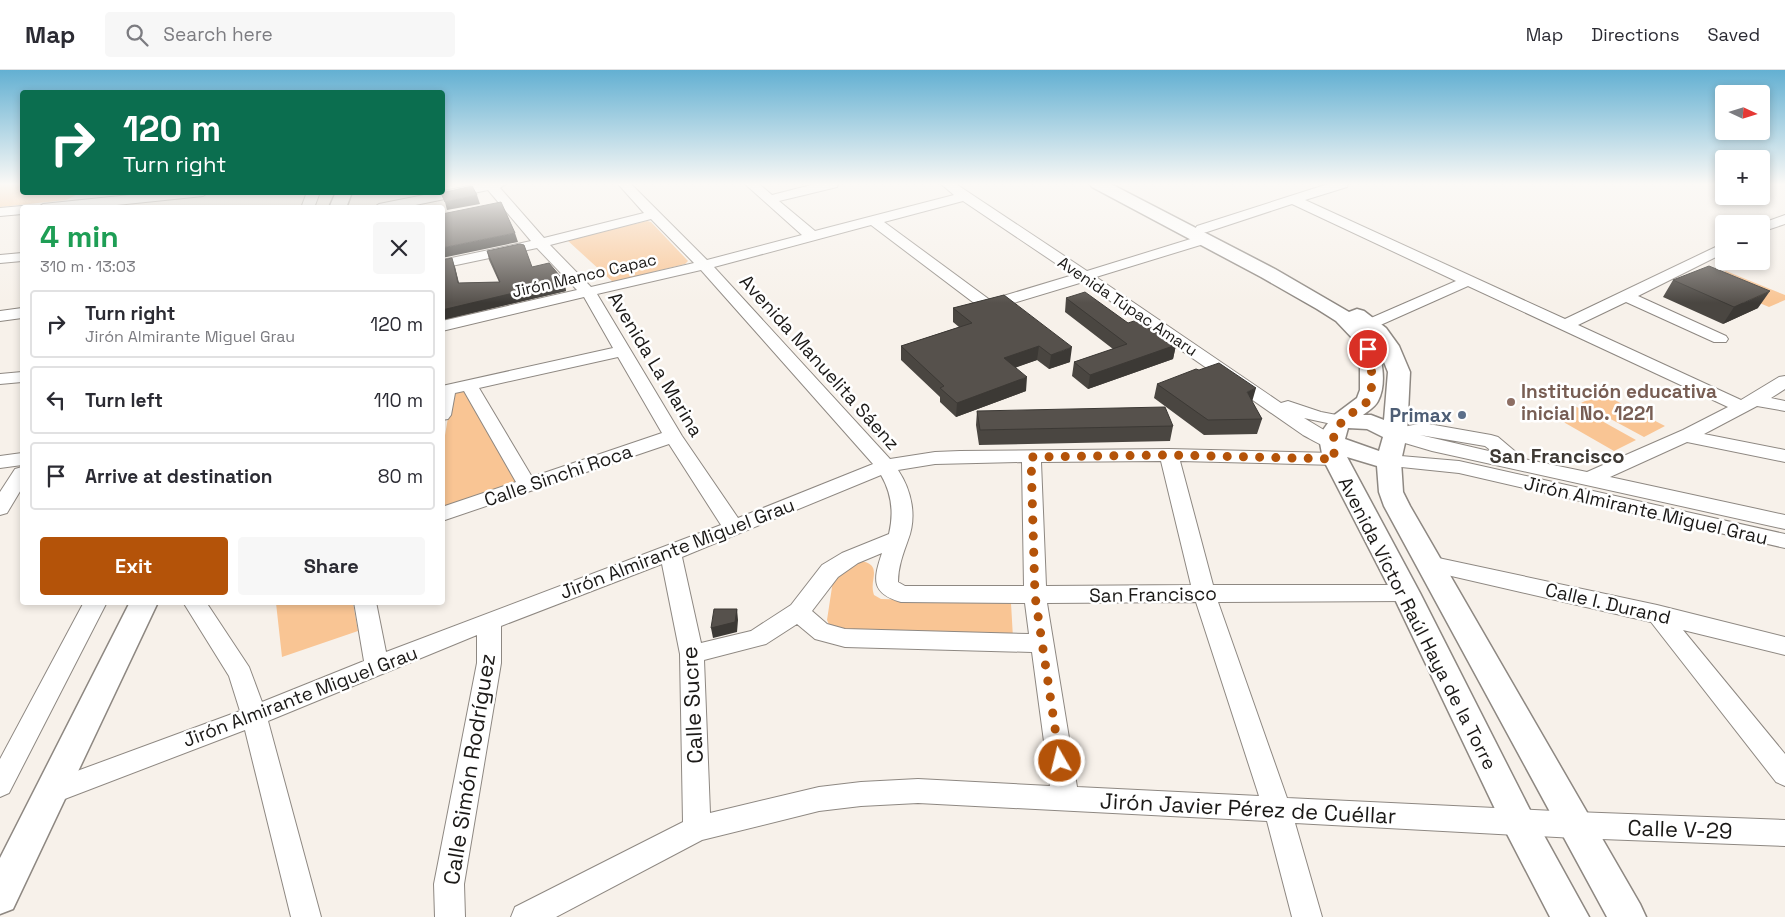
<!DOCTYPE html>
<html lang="en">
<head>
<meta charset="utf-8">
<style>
  :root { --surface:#fff; --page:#f7f7f7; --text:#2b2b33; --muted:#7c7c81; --line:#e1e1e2; --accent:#b45309 }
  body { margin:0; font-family:"Space Grotesk",sans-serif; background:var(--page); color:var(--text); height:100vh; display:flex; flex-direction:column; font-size:19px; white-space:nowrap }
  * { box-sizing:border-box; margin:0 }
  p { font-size:16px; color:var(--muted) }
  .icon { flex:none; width:28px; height:28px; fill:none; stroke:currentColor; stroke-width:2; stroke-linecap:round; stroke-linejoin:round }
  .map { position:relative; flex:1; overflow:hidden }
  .panel { position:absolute; left:20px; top:135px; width:425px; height:400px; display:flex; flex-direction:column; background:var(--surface); border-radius:5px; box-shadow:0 2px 8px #0003 }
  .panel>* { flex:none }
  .guide { position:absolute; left:20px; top:20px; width:425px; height:105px; border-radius:5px; box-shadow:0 2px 8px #0003; background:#0b6e4f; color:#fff; overflow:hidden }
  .needle { width:32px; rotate:94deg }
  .fabs { position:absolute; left:1715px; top:15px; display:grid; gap:10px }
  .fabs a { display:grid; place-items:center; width:55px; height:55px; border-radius:5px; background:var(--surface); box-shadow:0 2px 8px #0003; font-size:25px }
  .pin { position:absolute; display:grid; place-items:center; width:42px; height:42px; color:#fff; margin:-21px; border:2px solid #fff; border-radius:50%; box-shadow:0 1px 5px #0007 }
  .me { position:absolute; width:55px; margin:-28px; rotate:352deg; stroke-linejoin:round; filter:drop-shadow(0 0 4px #0008) }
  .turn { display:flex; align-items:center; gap:18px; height:105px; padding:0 20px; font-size:22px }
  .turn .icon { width:65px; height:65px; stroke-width:2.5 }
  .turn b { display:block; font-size:35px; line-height:42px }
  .round { display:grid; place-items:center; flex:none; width:52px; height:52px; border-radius:5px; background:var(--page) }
  .head { display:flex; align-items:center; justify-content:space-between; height:85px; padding:0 20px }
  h1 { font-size:30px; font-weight:600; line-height:38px; color:#1e9e55 }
  .primary-button { display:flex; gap:10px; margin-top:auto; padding:10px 20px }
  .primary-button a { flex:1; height:58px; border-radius:5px; background:var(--accent); color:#fff; font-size:20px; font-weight:600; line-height:58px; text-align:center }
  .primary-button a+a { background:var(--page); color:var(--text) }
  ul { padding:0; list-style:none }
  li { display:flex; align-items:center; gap:15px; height:68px; margin:0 10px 8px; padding:0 10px; border:2px solid var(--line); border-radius:5px }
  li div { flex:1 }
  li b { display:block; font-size:19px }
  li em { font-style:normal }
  header { display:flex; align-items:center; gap:30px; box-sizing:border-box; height:70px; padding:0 25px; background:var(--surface); border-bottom:1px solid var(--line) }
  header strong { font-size:24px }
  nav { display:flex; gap:28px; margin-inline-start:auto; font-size:18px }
  .search { width:350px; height:45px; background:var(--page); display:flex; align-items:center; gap:12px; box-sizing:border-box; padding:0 18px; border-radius:5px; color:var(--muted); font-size:19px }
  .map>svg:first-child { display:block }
  .green { fill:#f9c594 }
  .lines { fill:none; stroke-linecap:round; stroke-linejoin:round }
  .minor-casing { stroke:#8e8882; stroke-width:2 }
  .major-casing { stroke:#8e8882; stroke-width:3 }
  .minor { fill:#fff; fill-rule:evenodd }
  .major { fill:#fff; fill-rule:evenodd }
  .wall { fill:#4a4641 }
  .shaded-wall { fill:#3c3935 }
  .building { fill:#56514c; stroke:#3c3935 }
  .route { stroke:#b45309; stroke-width:9; stroke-dasharray:0 16.2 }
  .education-dot { fill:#8d6e63; stroke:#fff; stroke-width:2 }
  .service-dot { fill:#5c6f8a; stroke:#fff; stroke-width:2 }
  .labels { text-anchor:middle; stroke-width:5; stroke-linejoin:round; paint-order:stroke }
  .far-street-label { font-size:16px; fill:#1b1917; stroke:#fff }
  .street-label { font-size:19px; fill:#1b1917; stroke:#fff }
  .education-label { font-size:19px; font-weight:bold; fill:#785e54; stroke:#fff; text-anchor:start }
  .service-label { font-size:19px; font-weight:bold; fill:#4e5e75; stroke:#fff; text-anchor:end }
  .neighbourhood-label { font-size:20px; font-weight:bold; fill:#3f3a35; stroke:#fff }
  .near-street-label { font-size:22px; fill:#1b1917; stroke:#fff }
</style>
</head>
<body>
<header>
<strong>Map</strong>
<div class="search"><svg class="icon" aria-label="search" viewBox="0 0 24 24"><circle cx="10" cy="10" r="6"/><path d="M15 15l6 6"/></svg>Search here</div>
<nav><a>Map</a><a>Directions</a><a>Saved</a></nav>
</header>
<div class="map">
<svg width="1785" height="847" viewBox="0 0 1785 847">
  <rect width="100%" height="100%" fill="#f7f1ea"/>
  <path class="green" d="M0,114H22V122L80,123L66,130L0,137Z
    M647,151L651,152L688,191L685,194L613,212L567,170Z
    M1726,201L1785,225V230L1769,237L1705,210Z
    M467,320L519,414L443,440V377L452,324Z
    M1601,323L1665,356L1644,367L1581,333Z
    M1575,336L1636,370L1614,381L1553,346Z
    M856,490C886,494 868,508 874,525L881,529L1011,533L1013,568L841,564L830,557L827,550L834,504Z
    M276,533H353L358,561L282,587Z"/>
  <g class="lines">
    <g class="minor-casing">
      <path id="minor" d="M479,114H506L500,118L544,168L644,143L618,114H631L707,190L802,165L745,114H759L772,125L815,114H838L837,117L779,131L815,161L954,125L941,114H956L1087,201L1197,167H1207L1209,170L1207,173L1096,207L1281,333L1288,331L1321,342L1347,347L1350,351L1347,355L1341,356L1304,348L1339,369L1341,373L1339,377C1326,380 1315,371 1303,365L1083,212L994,239H982L871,155L714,197L890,389L935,382L960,381L1169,379L1335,383L1342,385L1345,389L1342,393L1335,395L1180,391L1213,515H1406L1414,517L1417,523L1414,529L1406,531L1218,532L1287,728L1575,742L1785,750V776L1575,768L1295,753L1322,847H1292L1267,751L918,733L861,736L819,741L702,770L556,847H511L515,837L683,752L680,584L662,494L501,556V593L464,814L465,847H435L434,814L477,593V565L268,651L321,847H291L245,660L49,735L39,731L35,723L39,715L240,641L229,606L183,532H206L249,597L262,632L364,591L354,532H376L386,582L721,455L669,374L442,451V437L516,412L464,321L455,323L451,345L448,349L442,350V316L613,278L584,227L442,261V251L577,220L537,178L442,198V190L531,171L488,120L401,138H373L379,134ZM963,131L1073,205L990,230L884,152ZM651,149L694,193L591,217L550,175ZM701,200L873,394L738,448L682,366L597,224ZM618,287L662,363L532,407L479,318ZM1161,391L1191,515L1046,516L1041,392ZM1022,392L1024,516H905L898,512C898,497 903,484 908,470C917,447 912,421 898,400L935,394ZM881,405C892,424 894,443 889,464L842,483L822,495L791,535L751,561L701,573L682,487ZM882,483C873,510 871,523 901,532L1025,533L1029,564L845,559L827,554L812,541L838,507L858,493ZM1196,532L1259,726L1077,717L1047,533ZM797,554L815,569L845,577L1032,582L1050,716L918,709L861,712L819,717L710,743L704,590L766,574Z
        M1328,114H1348L1347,117L1305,130L1565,249L1724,173V183L1638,226L1726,266L1728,269L1726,272H1714L1626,232L1578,255L1741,330L1779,307L1785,306V319L1771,328L1785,331V341L1757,336L1704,364L1785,380V392L1687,372L1610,407L1785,445V459L1432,381L1388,368L1386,364L1388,360L1423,353L1491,365L1498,367L1524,389L1587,402L1683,360L1728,337L1468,216L1376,257H1364L1362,254L1364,251L1456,211L1292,134L1207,162L1202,163L1195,159L1197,156ZM1420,365L1485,376L1493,382Z
        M159,122H209L203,126L88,138H37L43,134Z
        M307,122H320L314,138H301Z
        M22,136L27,138H22V144L0,146V138Z
        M1785,145V154L1761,162V154H1760Z
        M22,183V191L0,193V185Z
        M22,238V248L0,251V241Z
        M22,302V312L0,314V304Z
        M22,383V395L0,398V386Z
        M1389,385L1459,391L1785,464V478L1459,403L1382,395L1379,391L1382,387Z
        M22,397V418L7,443L0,445V422L15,399Z
        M1429,486L1657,535L1785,567V585L1683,560L1785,684V716L1776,712L1651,552L1421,499L1418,494L1421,489Z
        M84,532H107L9,723L0,727V689Z"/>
    </g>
    <g class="major-casing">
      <path id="major" d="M1090,114H1111L1275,199L1349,242L1357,239L1364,241L1386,258L1399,276L1410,302L1407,364L1401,391L1403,422L1410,436L1640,834L1646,847H1607L1384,436L1379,422L1377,396L1347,387L1420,523L1530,740L1589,847H1550L1506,762L1392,523L1323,389L1320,373L1323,360L1333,346L1357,328L1360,320V294L1354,270L1336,251L1317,239L1261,207L1092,117ZM1376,272L1388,302L1384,350L1371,345H1363C1368,341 1375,337 1378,331C1387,314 1382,289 1376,272ZM1348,358L1367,359L1383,367L1379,381L1345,369Z
        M336,122H352L346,138H329Z
        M130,532H158L13,839L0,844V788Z"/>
    </g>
    <use href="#minor" class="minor"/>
    <use href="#major" class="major"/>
  </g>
  <path class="wall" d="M487,181L532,197L564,211L566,221L442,250V190L455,197L459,213L499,212L489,190Z
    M1673,210L1758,238L1723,254L1663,227Z
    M1004,225L1070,292L1049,299L1037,290L1016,297L1026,321L956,347L940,332V327L901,290V276L959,257L953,252V238Z
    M1066,228L1128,253L1176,275L1173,289L1088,319L1072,306L1074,292L1113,279L1065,242Z
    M1157,314L1252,332L1262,349L1257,364L1204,365L1154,328Z
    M977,341L1173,356L1170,371L979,375L976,355Z"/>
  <path class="shaded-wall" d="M477,125L480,134L447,140L445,132Z
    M515,163L518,172L442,188V178Z
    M452,188L455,197L461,223L458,213Z
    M564,211L566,221L442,250V240Z
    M1770,221L1758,238L1723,254L1734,237Z
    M1176,275L1173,289L1088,319L1090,305Z
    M1039,276L1037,290L1003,302L1004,288Z
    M1072,277L1070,292L1049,299L1051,285Z
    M1027,307L1026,321L956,347L957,333Z
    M1256,318L1252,332L1247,322Z
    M737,539L738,550L737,562L713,568L711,558Z"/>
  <path class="building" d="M472,116L477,125L445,132L441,123Z
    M501,132L515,163L442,178V144Z
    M520,174L524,175L532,197L549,193L564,211L442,240V190L452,188L458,213L500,212L487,181Z
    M1709,196L1770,221L1734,237L1673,210Z
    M1085,222L1128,253L1140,249L1176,275L1090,305L1074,292L1127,274L1066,228Z
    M1004,225L1072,277L1051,285L1039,276L1004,288L1027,307L957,333L940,318L944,316L901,276L972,253L953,238Z
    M1219,293L1256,318L1247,322L1262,349L1208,350L1157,314L1196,299L1199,300Z
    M1165,337L1173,356L980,360L977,341Z
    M714,539H737L735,552L711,558Z"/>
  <linearGradient id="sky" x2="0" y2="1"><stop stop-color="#63b0d2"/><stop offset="0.49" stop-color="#fbf9f6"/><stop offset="1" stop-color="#fbf9f6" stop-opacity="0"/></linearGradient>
  <rect width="1785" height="233" fill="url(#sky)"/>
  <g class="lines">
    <path class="route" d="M1060,691L1035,526L1031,387L1169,385L1335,389C1330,363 1335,356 1356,340C1360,337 1366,334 1368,330C1375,315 1371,294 1368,279"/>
  </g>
  <circle class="education-dot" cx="1511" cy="332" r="5"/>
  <circle class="service-dot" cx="1462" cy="345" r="5"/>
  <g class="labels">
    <g class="far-street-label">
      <text transform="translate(584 205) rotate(-13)" y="6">Jirón Manco Capac</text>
      <text transform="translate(1128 236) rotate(34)" y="6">Avenida Túpac Amaru</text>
    </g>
    <g class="street-label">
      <text transform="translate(820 292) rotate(48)" y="7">Avenida Manuelita Sáenz</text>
      <text transform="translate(656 294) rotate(59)" y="7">Avenida La Marina</text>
      <text transform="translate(558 405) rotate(-19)" y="7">Calle Sinchi Roca</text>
      <text transform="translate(1646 440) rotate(13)" y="7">Jirón Almirante Miguel Grau</text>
      <text transform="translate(677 478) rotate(-21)" y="7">Jirón Almirante Miguel Grau</text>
      <text transform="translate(1153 524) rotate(-1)" y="7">San Francisco</text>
      <text transform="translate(1608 533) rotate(13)" y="7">Calle I. Durand</text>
      <text transform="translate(1418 553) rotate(63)" y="7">Avenida Víctor Raúl Haya de la Torre</text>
      <text transform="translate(300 626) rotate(-21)" y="7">Jirón Almirante Miguel Grau</text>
    </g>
    <g class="education-label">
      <text x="1521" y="328">Institución educativa<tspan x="1521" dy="22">inicial No. 1221</tspan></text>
    </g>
    <g class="service-label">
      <text x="1452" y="352">Primax</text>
    </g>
    <g class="neighbourhood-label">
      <text x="1557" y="393">San Francisco</text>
    </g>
    <g class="near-street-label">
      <text transform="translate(692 635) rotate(-93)" y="8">Calle Sucre</text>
      <text transform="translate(469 699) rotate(-81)" y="8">Calle Simón Rodríguez</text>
      <text transform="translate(1248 738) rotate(3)" y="8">Jirón Javier Pérez de Cuéllar</text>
      <text transform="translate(1680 759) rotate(2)" y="8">Calle V-29</text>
    </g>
  </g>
</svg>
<div class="fabs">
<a><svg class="needle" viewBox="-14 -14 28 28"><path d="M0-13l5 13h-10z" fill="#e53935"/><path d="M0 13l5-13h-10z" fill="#7c7c81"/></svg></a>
<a>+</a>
<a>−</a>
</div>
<div class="pin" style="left:1368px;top:279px;background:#d93025"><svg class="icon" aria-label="arrive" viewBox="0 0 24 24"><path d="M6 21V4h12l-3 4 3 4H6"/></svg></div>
<svg class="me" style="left:1060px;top:691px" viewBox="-20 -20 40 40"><circle r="17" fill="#b45309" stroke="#fff" stroke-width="3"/><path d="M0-11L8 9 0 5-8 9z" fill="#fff"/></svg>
<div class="guide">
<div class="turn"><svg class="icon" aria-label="right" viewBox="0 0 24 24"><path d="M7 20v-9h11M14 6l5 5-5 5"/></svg><div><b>120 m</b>Turn right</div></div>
</div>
<section class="panel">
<div class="head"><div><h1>4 min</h1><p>310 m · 13:03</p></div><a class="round"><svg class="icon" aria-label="close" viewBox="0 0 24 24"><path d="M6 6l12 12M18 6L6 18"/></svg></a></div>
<ul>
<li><svg class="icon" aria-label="right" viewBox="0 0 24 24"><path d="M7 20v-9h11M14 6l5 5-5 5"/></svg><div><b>Turn right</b><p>Jirón Almirante Miguel Grau</p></div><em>120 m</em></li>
<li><svg class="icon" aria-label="left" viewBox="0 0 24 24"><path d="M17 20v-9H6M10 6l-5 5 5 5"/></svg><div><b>Turn left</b></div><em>110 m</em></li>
<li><svg class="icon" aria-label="arrive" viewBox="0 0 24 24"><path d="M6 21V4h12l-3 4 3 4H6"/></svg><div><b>Arrive at destination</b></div><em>80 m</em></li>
</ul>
<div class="primary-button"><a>Exit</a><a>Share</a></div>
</section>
</div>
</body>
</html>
